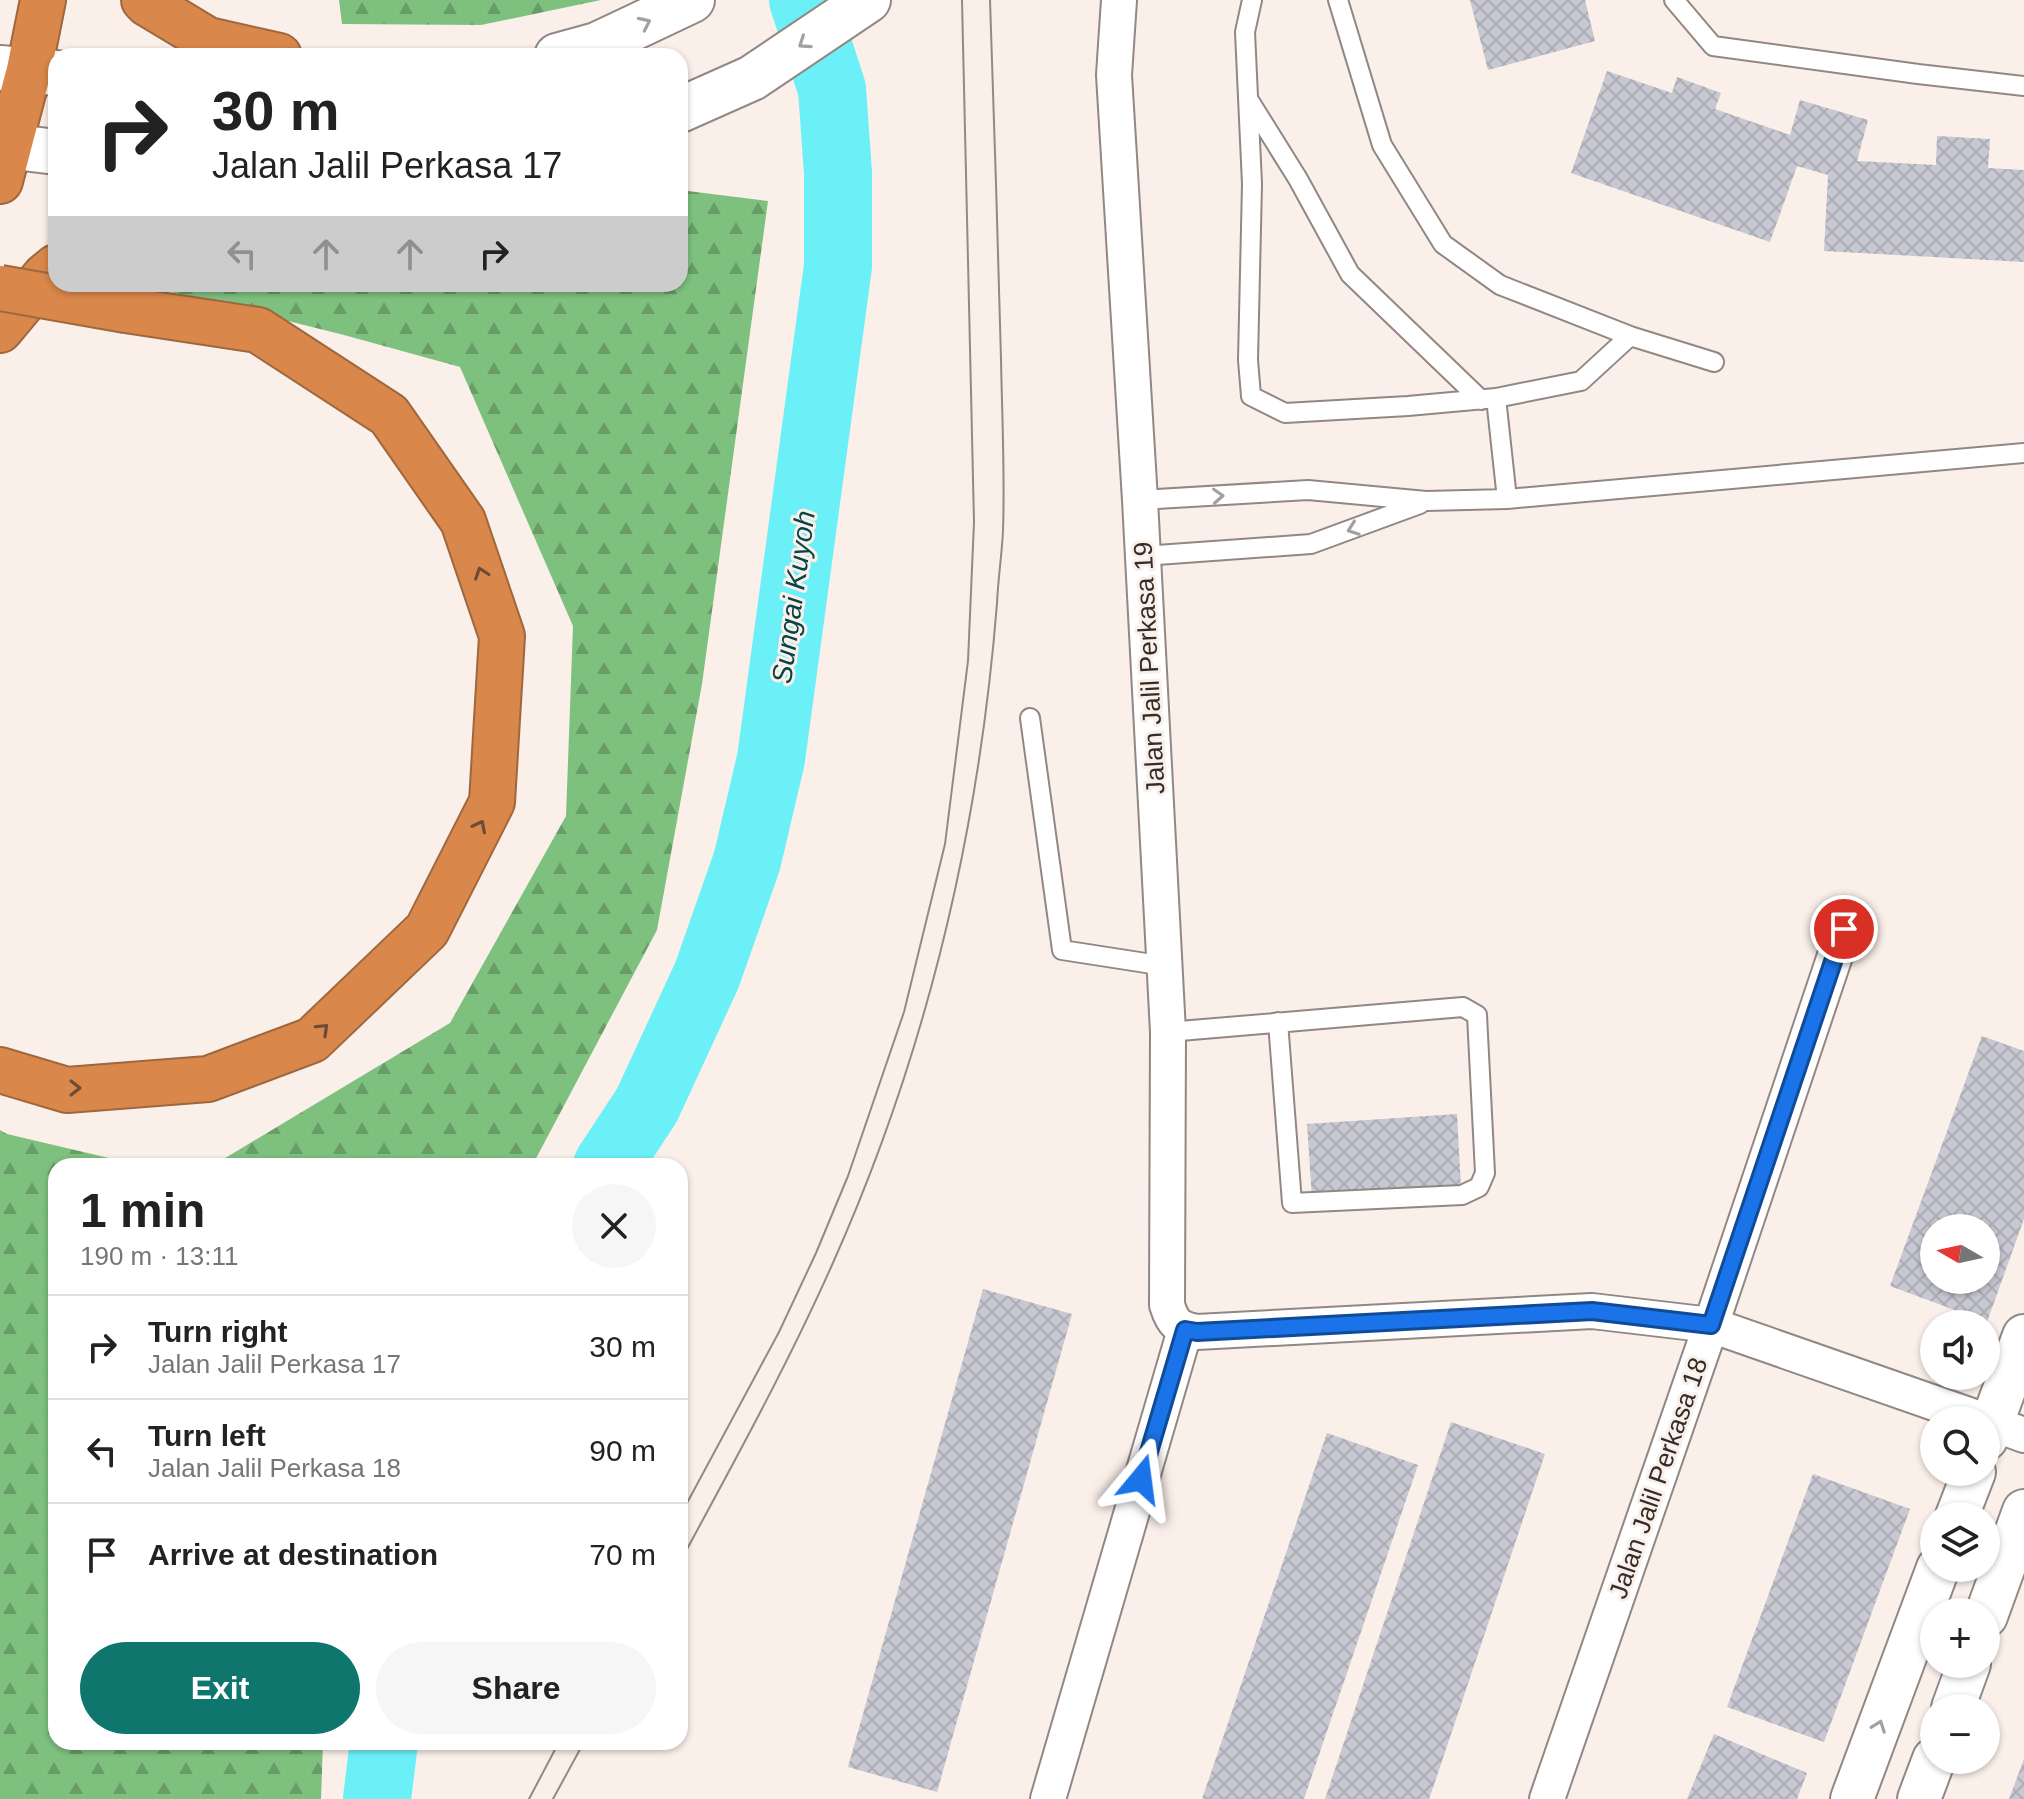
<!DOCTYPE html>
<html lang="en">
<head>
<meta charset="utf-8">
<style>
  :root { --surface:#fff; --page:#f6f6f6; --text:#222; --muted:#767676; --line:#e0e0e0; --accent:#0f766e }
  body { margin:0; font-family:Helvetica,sans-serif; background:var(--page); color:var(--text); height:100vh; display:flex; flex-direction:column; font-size:30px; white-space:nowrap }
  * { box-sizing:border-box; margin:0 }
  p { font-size:26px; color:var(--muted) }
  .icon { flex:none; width:44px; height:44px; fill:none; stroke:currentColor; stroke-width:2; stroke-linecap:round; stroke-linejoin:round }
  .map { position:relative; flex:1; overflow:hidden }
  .panel { position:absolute; left:48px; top:1158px; width:640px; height:592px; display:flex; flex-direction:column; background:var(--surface); border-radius:24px; box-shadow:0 2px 6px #0004 }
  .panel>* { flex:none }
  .hud { position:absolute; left:48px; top:48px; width:640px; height:244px; border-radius:24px; box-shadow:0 2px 6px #0004; background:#fff; color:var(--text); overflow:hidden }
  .needle { width:52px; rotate:279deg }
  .tools { position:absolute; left:1920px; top:1214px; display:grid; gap:16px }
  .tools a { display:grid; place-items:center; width:80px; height:80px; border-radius:50%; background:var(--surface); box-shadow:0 2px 6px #0004; font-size:40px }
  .pin { position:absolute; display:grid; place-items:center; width:68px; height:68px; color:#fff; margin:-34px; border:4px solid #fff; border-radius:50%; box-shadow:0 2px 8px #0007 }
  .me { position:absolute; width:88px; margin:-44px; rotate:16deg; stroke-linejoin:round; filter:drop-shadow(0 0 6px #0008) }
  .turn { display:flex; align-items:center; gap:28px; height:168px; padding:0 32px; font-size:36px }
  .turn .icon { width:104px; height:104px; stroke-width:2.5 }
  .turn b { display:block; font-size:56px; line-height:68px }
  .lanes { display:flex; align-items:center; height:76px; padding:0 32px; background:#0003; justify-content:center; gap:40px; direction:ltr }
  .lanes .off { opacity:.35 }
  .round { display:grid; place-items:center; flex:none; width:84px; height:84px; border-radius:42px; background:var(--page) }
  .summary { display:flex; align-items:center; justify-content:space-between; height:136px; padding:0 32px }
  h1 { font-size:48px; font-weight:600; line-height:60px }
  .primary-button { display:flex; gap:16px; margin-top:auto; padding:16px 32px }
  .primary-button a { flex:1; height:92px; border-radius:48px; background:var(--accent); color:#fff; font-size:32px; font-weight:600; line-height:92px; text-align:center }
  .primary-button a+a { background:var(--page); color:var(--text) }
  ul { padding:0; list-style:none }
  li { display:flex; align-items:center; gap:24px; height:104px; padding:0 32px; border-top:2px solid var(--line) }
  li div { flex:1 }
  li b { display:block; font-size:30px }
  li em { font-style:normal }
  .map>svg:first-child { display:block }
  .forest { fill:url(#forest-firs) }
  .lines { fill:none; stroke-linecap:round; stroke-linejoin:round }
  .river { stroke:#6cf0f8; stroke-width:68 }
  .building { fill:url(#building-cross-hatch); fill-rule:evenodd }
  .service-casing { stroke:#928783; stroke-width:22 }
  .minor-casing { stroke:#928783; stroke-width:38 }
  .tertiary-casing { stroke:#928783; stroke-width:46 }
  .secondary-casing { stroke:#928783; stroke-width:48 }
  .motorway-casing { stroke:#9e683f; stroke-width:48 }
  .service { stroke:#fff; stroke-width:18 }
  .minor { stroke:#fff; stroke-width:34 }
  .tertiary { stroke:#fff; stroke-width:42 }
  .secondary { stroke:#fff; stroke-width:44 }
  .motorway { stroke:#d9874a; stroke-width:44 }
  .tram { stroke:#928a86; stroke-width:2 }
  .motorway-bridge-casing { stroke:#9e683f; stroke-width:48; stroke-linecap:butt }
  .motorway-bridge { stroke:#d9874a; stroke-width:44 }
  .oneway { stroke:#a2a0a0 }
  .oneway2 { stroke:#6c4c36 }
  .route-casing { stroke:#114b97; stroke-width:20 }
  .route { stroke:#1a73e8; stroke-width:14 }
  .labels { text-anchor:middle; stroke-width:6; stroke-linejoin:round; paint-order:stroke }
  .street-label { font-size:26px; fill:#312d2b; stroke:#fbefea }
  .water-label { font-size:28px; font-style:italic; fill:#044548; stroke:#fbefea }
</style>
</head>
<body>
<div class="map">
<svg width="2024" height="1799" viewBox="0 0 2024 1799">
  <defs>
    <pattern id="forest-firs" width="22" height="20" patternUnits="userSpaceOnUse" patternTransform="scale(2)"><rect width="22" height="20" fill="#7ec17f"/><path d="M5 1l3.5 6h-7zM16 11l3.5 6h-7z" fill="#689d68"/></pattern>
    <pattern id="building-cross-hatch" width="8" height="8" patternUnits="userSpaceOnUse" patternTransform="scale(2)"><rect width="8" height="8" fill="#c7c8d2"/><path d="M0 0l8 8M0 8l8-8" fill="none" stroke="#abacb4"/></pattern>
  </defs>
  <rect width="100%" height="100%" fill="#fbefea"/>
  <path class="forest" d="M339,0H601L481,25L342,24Z
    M680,190L768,201L702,684L657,930L532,1166H212L450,1023L566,816L573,626L460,367L344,335L147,286V284H680Z
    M0,1130L7,1134L143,1166H56V1742H323L321,1799H0Z"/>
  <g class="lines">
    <path class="river" d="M607,1166L647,1105L707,975L747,861L771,759L838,266V173L832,89L803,0
      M377,1799L384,1742"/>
  </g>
  <path class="building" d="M1470,0H1585L1595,41L1488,70Z
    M1607,71L1672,93L1677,77L1721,93L1715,109L1790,135L1800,100L1868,120L1857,161L1936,165L1937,136L1990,139L1988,168L2024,170V262L1824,251L1828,175L1797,166L1770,242L1571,173Z
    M1982,1036L2024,1051V1219L1987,1322L1890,1286ZM1934,1228H1986V1280H1934Z
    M1457,1114L1461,1188L1312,1198L1307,1124Z
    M983,1289L1072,1314L937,1792L848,1767Z
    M1451,1422L1545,1454L1437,1776L1429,1799H1325Z
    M1327,1433L1418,1465L1323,1743L1304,1799H1202Z
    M1813,1474L1910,1509L1824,1742L1727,1707Z
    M1714,1734L1807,1773L1797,1799H1687Z
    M2024,1759V1799H2009Z"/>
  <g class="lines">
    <g class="service-casing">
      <path id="service" d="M1252,0L1245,32L1252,184L1248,360L1251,396L1285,413L1408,406L1496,398L1507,499
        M1338,0L1382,145L1443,244L1500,285L1630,336L1714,362
        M1674,0L1713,46L1918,74L2024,86
        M1250,102L1298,179L1350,274L1481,400
        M1496,398L1581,381L1630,336
        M1140,500L1308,490L1426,501L1507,499L2024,453
        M1143,556L1311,544L1420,504
        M1030,718L1062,950L1165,966
        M1168,1032L1463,1007L1477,1015L1485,1173L1479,1187L1462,1195L1292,1203L1278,1022"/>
    </g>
    <g class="minor-casing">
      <path id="minor" d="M1119,0L1114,75L1140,500L1168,1032L1167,1305C1173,1324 1178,1328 1197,1332L1592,1311L1711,1325L1983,1420
        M1986,1421L2024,1435
        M1048,1799L1185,1330
        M1547,1799L1711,1325L1844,929"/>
    </g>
    <g class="tertiary-casing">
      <path id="tertiary" d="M1986,1439L2024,1336
        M1957,1516L1974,1472
        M1986,1616L2024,1511
        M1953,1708L1969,1664
        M1852,1799L1938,1568
        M1919,1799L1934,1759"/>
    </g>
    <g class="secondary-casing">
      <path id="secondary" d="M557,56L597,45L692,0
        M0,68L56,73
        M680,110L752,78L868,0
        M0,145L56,152"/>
    </g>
    <g class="motorway-casing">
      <path id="motorway" d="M144,0L148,4L208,40L279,56
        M0,181L29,70L43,0
        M0,330L45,276L56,267
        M0,1070L67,1090L208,1079L312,1040L427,930L492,802L502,636L463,521L389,415L258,330L126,310"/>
    </g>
    <use href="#service" class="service"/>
    <use href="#minor" class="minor"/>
    <use href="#tertiary" class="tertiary"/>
    <use href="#secondary" class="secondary"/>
    <use href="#motorway" class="motorway"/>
    <path class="tram" d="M680,1516L779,1332L816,1253L848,1176L904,1012L945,844L968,661L974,522L962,0
      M680,1562C733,1464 787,1366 832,1265C926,1055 979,832 997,603C998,579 1002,554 1003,530C1005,473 1002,416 1001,359C998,239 994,120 990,0
      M529,1799L559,1742
      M553,1799L584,1742"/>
    <g class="motorway-bridge-casing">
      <path id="motorway-bridge" d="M0,288L126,310"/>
    </g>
    <use href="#motorway-bridge" class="motorway-bridge"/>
  </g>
  <defs><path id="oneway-chevron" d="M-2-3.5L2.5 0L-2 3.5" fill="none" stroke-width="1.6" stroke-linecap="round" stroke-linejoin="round" transform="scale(2)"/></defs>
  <g class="oneway">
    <use href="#oneway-chevron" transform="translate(645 23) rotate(-25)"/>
    <use href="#oneway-chevron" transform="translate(804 43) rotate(146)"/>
    <use href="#oneway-chevron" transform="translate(1218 496) rotate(-3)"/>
    <use href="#oneway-chevron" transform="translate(1353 529) rotate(160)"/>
    <use href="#oneway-chevron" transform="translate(1879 1726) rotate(-70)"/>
  </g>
  <g class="oneway2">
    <use href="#oneway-chevron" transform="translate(481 573) rotate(-109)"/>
    <use href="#oneway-chevron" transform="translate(480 826) rotate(-63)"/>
    <use href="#oneway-chevron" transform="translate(323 1029) rotate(-44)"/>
    <use href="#oneway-chevron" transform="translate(75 1088)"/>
  </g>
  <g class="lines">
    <g class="route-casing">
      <path id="route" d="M1141,1479L1185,1330L1197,1332L1592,1311L1711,1325L1844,929"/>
    </g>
    <use href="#route" class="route"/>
  </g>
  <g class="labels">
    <g class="street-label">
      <text transform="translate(1149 668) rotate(-93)" y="9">Jalan Jalil Perkasa 19</text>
      <text transform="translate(1658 1478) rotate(-71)" y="9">Jalan Jalil Perkasa 18</text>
    </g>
    <g class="water-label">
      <text transform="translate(793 597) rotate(-82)" y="10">Sungai Kuyoh</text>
    </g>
  </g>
</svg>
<div class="tools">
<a><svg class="needle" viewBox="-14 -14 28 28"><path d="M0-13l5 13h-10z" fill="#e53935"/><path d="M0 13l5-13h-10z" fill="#767676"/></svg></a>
<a><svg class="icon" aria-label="sound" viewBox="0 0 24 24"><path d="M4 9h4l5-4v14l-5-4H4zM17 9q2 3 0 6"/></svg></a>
<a><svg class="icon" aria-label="search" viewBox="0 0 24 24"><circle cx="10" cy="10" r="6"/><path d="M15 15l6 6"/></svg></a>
<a><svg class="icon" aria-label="layers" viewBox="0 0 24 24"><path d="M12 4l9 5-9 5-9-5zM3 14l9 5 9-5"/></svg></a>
<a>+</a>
<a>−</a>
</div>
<div class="pin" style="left:1844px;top:929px;background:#d93025"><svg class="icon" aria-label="arrive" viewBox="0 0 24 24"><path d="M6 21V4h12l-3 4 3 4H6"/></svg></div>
<svg class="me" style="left:1141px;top:1479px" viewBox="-20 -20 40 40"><path d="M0-17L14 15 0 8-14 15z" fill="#1a73e8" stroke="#fff" stroke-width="4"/></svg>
<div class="hud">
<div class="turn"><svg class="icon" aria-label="right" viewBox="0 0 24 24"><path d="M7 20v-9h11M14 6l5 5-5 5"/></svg><div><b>30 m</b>Jalan Jalil Perkasa 17</div></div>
<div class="lanes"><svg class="icon off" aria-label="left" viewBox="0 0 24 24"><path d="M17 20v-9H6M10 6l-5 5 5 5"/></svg><svg class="icon off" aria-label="ahead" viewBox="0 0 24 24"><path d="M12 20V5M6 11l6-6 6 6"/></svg><svg class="icon off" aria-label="ahead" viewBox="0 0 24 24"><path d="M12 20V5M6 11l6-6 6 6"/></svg><svg class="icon" aria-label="right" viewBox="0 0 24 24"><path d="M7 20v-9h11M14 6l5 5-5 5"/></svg></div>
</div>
<section class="panel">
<div class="summary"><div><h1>1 min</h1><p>190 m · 13:11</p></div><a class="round"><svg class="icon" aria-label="close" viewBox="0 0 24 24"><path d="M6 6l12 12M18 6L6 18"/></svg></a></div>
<ul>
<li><svg class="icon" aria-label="right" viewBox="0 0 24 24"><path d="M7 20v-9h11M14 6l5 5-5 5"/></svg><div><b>Turn right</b><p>Jalan Jalil Perkasa 17</p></div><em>30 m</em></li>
<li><svg class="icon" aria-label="left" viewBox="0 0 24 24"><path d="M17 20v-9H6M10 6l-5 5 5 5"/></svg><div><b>Turn left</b><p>Jalan Jalil Perkasa 18</p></div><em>90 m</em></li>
<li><svg class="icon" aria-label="arrive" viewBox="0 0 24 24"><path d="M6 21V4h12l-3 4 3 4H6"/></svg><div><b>Arrive at destination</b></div><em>70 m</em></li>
</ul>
<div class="primary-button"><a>Exit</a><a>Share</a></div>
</section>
</div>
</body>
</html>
